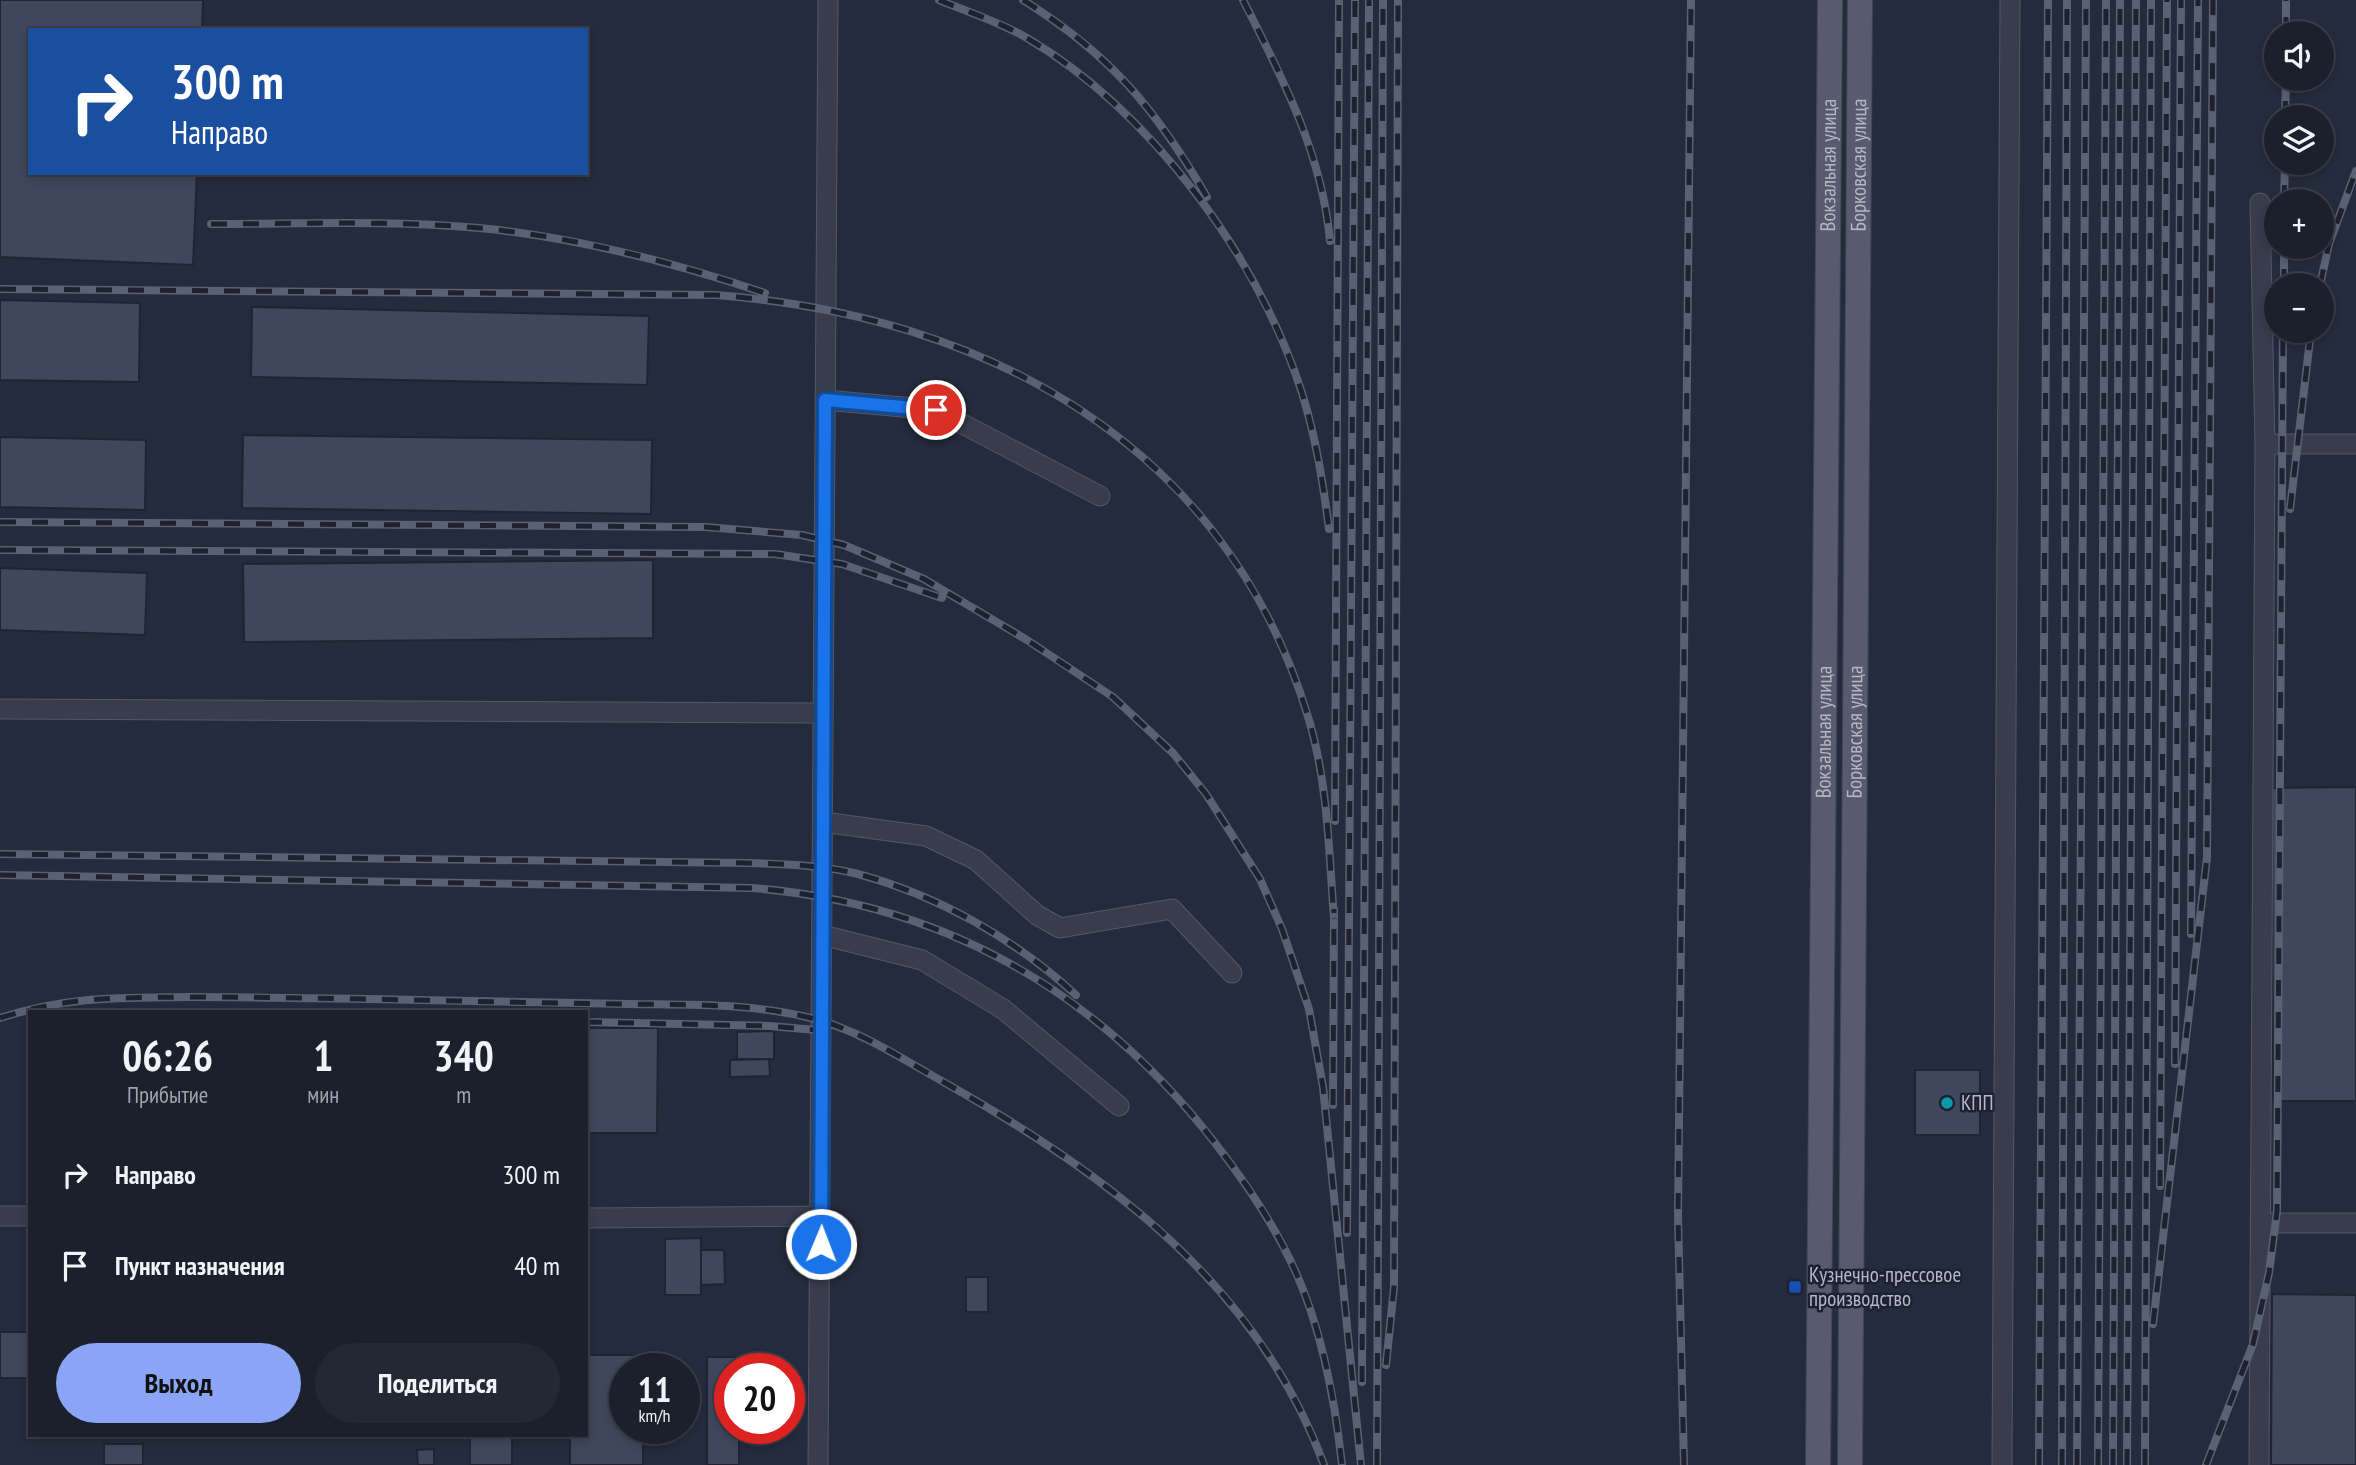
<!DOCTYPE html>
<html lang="ru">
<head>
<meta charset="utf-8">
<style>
  :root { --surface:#1b202d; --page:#242835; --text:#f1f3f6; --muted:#a0a3aa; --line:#393e49; --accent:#8aa4f6 }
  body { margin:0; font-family:"PT Sans Narrow",sans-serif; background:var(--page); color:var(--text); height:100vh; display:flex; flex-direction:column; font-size:26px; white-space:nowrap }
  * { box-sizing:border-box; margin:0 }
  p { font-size:23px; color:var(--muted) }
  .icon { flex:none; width:38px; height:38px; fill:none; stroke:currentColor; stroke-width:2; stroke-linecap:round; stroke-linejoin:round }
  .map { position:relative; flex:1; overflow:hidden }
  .side { position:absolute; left:28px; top:1010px; width:560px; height:427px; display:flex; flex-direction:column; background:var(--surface); border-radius:0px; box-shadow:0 4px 10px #0003,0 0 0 2px var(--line) }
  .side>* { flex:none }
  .banner { position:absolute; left:28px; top:28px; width:560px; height:147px; border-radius:0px; box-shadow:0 4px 10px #0003,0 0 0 2px var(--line); background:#1a4fa0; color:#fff; overflow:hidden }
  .tools { position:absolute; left:2264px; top:21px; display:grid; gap:14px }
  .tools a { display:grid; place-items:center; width:70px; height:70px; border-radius:50%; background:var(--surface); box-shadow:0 4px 10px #0003,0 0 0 2px var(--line); font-size:35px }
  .speed { position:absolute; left:609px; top:1353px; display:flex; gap:14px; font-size:35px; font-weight:700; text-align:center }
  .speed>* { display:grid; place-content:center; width:91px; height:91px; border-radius:50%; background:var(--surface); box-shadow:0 4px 10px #0003,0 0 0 2px var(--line); line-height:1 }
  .speed small { font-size:18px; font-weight:400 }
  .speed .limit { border:10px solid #d22; background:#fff; color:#111 }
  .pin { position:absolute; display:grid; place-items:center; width:60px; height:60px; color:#fff; margin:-30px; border:4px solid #fff; border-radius:50%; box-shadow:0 2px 7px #0007 }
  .me { position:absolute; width:77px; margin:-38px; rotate:1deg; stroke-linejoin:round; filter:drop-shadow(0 0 5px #0008) }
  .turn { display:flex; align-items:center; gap:24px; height:147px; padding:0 28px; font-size:32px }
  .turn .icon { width:91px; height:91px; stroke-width:2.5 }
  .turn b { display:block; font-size:49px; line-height:60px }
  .eta { display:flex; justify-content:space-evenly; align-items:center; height:119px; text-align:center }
  .eta b { font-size:42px; font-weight:700; line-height:49px }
  .action { display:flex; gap:14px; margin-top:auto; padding:14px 28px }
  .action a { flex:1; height:80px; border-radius:42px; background:var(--accent); color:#111; font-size:28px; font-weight:700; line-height:80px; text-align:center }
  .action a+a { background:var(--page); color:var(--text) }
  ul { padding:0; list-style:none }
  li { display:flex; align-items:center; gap:21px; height:91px; padding:0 28px }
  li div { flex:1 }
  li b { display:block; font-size:26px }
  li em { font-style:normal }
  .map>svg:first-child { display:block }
  .building { fill:#40475c; stroke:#1f2433; stroke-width:2 }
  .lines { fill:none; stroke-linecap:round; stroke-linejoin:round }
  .minor-casing { stroke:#535867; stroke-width:21 }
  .major-casing { stroke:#414655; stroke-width:26 }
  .minor { stroke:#383d4d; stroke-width:19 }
  .major { stroke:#565c6d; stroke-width:24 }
  .rail-casing { stroke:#5a6173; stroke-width:8 }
  .rail { stroke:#1d2231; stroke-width:5; stroke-dasharray:16; stroke-linecap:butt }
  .route-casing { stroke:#114b97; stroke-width:18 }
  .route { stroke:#1a73e8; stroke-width:12 }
  .culture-dot { fill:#0f9aa8; stroke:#1d2231; stroke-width:2.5 }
  .transit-dot { fill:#1a4fb4; stroke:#1d2231; stroke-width:2.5 }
  .labels { text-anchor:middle; stroke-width:5; stroke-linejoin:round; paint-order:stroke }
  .street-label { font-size:21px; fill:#b3b8c8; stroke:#1d2231 }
  .poi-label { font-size:21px; fill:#b3b8c8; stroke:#1d2231; text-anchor:start }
</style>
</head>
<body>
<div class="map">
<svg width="2356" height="1465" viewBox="0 0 2356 1465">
  <rect width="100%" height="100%" fill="#242b3c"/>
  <path class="building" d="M0,0H203L202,30H30V173H197L193,265L0,257Z
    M0,300L140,303L139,382L0,380Z
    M252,307L649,316L647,385L251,377Z
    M243,435L652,440L651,514L242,508Z
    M0,437L146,440L145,510L0,507Z
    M653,560V638L244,642L243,564Z
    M0,568L147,573L145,635L0,630Z
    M2356,787V1101H2273L2272,788Z
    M586,1028H658L657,1133H586Z
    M774,1031V1059H737V1032Z
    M769,1059L770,1076L730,1077V1060Z
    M1915,1070H1980V1135H1915Z
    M701,1238V1295H665V1239Z
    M701,1250H724L725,1284L701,1285Z
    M966,1277H988V1312H966Z
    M2272,1294L2356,1295V1465H2271Z
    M0,1332H30V1378H0Z
    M586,1355H643V1368H625V1428H643V1465H570V1435H586Z
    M707,1357H739V1368H730V1428H739V1465H707Z
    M470,1435H512V1465H470Z
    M104,1444H143V1465H104Z
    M434,1449V1465H418L417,1450Z"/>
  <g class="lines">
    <g class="minor-casing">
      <path id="minor" d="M825,400L936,410L1100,496
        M2265,444H2356
        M0,709L823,713
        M823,822L926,836L976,860L1037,915L1060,928L1172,909L1232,973
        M822,935L922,960L1003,1009L1119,1106
        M0,1216H30
        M586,1218L821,1216
        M2260,1223H2356
        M818,1465L828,0
        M2002,1465L2010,0
        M2259,1465L2265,444L2260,203"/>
    </g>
    <g class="major-casing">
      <g id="major">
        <path id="s1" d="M1818,1465L1830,0"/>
        <path id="s2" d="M1850,1465L1860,0"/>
      </g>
    </g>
    <use href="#minor" class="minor"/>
    <use href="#major" class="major"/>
    <g class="rail-casing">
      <path id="rail" d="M939,0C968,12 1000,22 1027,38C1152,112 1258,257 1302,393C1316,438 1323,483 1329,529
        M1023,0C1110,54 1156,109 1207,197
        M1243,0C1282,77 1322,153 1330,241
        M2286,33V0
        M2285,117L2286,79
        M2284,201L2285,163
        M211,224C300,224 390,220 479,228C577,237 672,262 765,293
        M2284,285V247
        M2320,285L2329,244L2356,171
        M0,289L716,295C988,316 1227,445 1309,720C1328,784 1329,853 1334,919
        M2290,509L2311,331
        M0,522L706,527L802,535L844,545L924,579L1027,640L1113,697L1173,753L1206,794L1260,879L1282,929L1309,1009L1323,1087L1361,1465
        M0,550L775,554L842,564L942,598
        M1335,821L1339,0
        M0,854L747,863C784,864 822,865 858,874C939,896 1015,939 1076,995
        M0,875L752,888C937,903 1087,985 1204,1129C1240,1174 1274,1222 1297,1275C1323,1334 1335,1401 1342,1465
        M2191,934L2198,0
        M0,1018C68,996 118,998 188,997C249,997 309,998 370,999C457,1001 543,1003 629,1004C690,1005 751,1003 811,1018C860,1030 904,1060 947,1084C1108,1175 1258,1285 1324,1465
        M586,1022L770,1026L827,1031
        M2175,1064L2181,0
        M1333,1105L1334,909
        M2160,1186L2167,0
        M1347,1233L1355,0
        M2153,1324L2207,857L2213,0
        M1386,1365L1394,1287L1398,0
        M1362,1382L1369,0
        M1377,1465L1383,0
        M1684,1465L1678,1216L1691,0
        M2039,1465L2048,0
        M2062,1465L2067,0
        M2077,1465L2086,0
        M2098,1465L2106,0
        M2113,1465L2120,0
        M2127,1465L2136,0
        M2145,1465L2151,0
        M2206,1465L2253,1344L2269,1273L2277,1211L2283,331"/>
    </g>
    <use href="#rail" class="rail"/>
  </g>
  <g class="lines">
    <g class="route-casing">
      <path id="route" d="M821,1244L825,400L936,410"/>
    </g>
    <use href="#route" class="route"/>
  </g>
  <circle class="culture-dot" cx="1947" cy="1103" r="7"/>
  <rect class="transit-dot" x="1788" y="1280" width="14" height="14" rx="3.5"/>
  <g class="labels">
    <g class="street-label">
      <text dy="7" stroke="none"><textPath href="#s1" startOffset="1300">Вокзальная улица</textPath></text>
      <text dy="7" stroke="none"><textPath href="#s2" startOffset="1300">Борковская улица</textPath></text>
      <text dy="7" stroke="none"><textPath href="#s1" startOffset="733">Вокзальная улица</textPath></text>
      <text dy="7" stroke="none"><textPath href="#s2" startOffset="733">Борковская улица</textPath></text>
    </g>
    <g class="poi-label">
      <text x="1961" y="1110">КПП</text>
      <text x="1809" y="1282">Кузнечно-прессовое<tspan x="1809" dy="24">производство</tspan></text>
    </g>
  </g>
</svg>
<div class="tools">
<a><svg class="icon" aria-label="sound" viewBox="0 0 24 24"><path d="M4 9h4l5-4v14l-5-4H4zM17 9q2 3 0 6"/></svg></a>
<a><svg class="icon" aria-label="layers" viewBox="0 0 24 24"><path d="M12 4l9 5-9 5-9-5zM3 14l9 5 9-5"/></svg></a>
<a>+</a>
<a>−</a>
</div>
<div class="speed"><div>11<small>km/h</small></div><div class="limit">20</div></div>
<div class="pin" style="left:936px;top:410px;background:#d93025"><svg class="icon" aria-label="arrive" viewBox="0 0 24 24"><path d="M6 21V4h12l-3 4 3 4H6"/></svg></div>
<svg class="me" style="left:821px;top:1244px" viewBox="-20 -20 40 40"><circle r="17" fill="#1a73e8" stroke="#fff" stroke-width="3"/><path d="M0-11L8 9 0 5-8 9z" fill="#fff"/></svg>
<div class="banner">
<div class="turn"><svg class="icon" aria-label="right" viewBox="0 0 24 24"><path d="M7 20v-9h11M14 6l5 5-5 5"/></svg><div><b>300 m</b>Направо</div></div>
</div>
<section class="side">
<div class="eta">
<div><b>06:26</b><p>Прибытие</p></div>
<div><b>1</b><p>мин</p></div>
<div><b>340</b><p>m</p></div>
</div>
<ul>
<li><svg class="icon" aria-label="right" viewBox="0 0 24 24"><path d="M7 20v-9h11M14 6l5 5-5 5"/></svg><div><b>Направо</b></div><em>300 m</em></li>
<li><svg class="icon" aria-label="arrive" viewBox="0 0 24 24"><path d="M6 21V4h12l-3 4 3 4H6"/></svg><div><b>Пункт назначения</b></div><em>40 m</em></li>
</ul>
<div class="action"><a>Выход</a><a>Поделиться</a></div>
</section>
</div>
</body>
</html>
